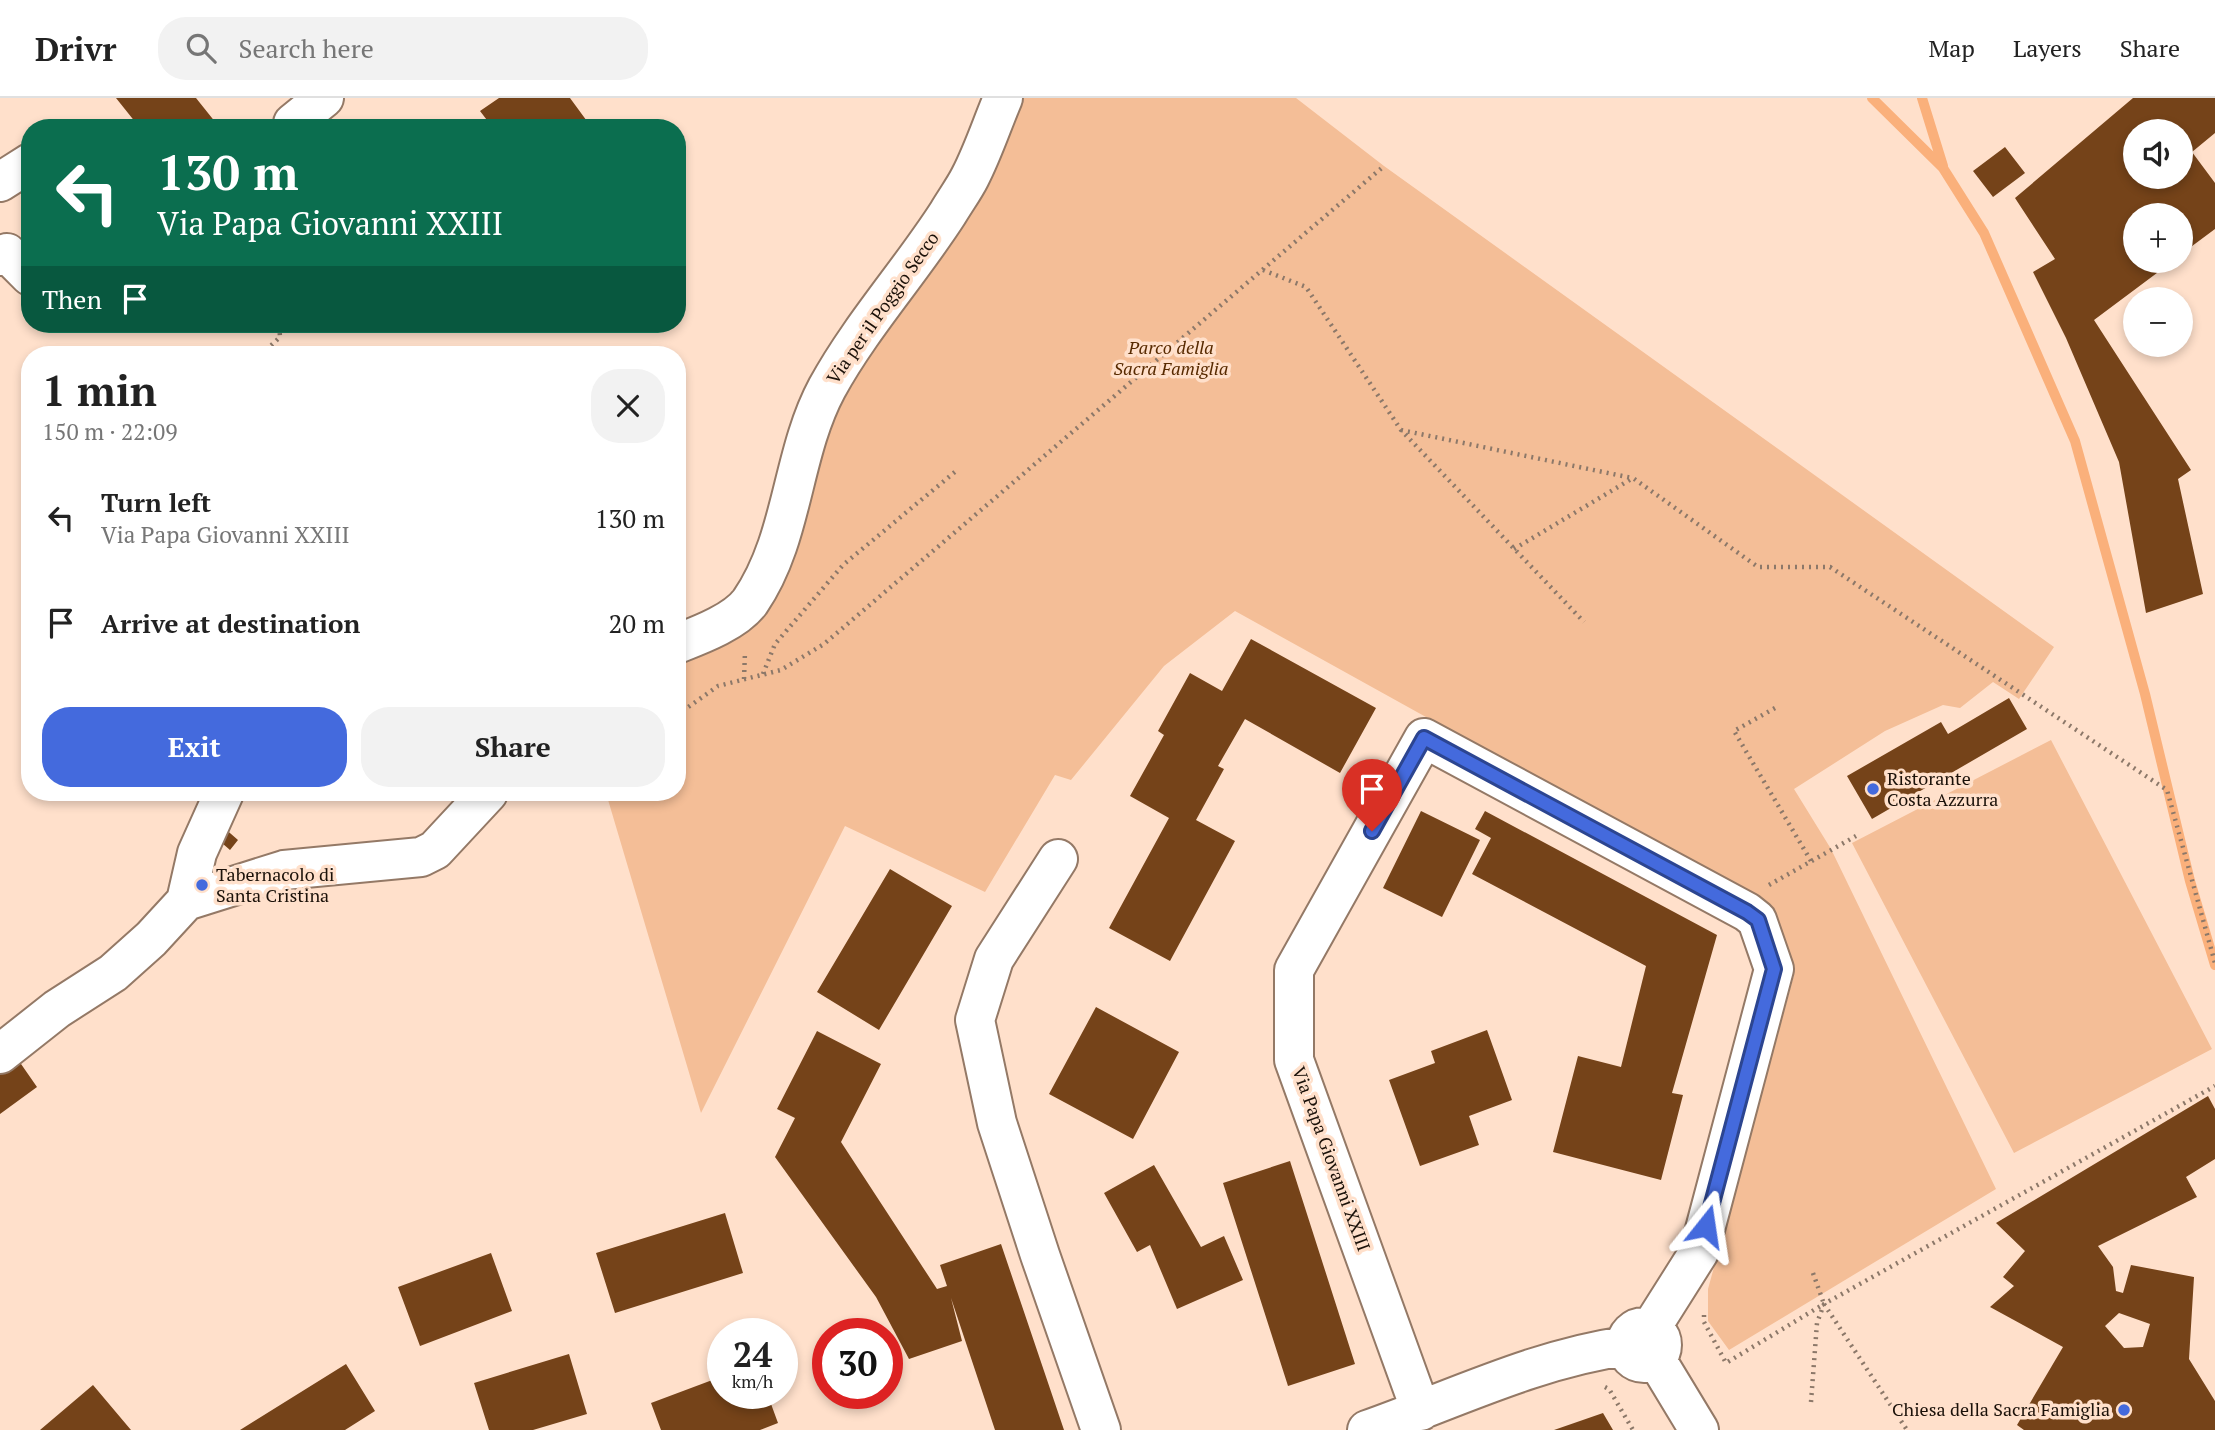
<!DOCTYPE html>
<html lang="en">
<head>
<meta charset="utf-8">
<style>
  :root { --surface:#fff; --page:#f2f2f2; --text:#222; --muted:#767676; --line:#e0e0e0; --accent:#446add }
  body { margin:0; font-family:"PT Serif",serif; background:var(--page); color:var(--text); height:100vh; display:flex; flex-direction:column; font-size:26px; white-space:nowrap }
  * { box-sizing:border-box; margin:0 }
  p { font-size:23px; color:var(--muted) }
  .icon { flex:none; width:38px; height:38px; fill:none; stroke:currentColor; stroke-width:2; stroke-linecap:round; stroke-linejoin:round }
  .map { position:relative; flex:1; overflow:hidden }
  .drawer { position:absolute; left:21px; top:248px; width:665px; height:455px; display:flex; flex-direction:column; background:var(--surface); border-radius:28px; box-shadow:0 4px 10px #0003 }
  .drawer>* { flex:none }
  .banner { position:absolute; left:21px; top:21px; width:665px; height:214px; border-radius:28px; box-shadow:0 4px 10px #0003; background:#0b6e4f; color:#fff; overflow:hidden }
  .controls { position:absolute; left:2123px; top:21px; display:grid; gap:14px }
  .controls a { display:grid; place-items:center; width:70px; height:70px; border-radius:50%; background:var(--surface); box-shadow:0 4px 10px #0003; font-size:35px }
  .speed { position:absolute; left:707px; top:1220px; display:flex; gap:14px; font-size:35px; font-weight:700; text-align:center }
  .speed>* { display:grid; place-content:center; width:91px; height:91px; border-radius:50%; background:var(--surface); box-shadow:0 4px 10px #0003; line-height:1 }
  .speed small { font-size:18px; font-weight:400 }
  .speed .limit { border:10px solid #d22; background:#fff; color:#111 }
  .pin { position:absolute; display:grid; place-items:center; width:60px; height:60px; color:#fff; margin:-72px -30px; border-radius:50% 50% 50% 0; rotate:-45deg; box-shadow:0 0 7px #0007 }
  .pin .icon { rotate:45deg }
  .me { position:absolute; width:77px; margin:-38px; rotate:15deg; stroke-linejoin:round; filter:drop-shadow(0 0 5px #0008) }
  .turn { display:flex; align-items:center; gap:24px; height:147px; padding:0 21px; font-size:32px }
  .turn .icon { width:91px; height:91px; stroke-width:2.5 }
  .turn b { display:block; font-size:49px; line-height:60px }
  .then { display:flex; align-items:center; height:66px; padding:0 21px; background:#0003; gap:14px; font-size:26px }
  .round { display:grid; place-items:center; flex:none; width:74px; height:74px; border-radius:28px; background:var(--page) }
  .head { display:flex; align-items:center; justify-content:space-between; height:119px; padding:0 21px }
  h1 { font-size:42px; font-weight:700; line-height:52px }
  .button { display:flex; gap:14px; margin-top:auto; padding:14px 21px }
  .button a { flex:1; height:80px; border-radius:28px; background:var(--accent); color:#fff; font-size:28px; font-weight:700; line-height:80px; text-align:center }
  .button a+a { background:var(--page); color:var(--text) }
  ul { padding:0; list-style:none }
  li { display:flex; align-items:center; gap:21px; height:105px; padding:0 21px }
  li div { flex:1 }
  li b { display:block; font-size:26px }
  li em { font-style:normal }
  header { display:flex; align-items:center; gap:42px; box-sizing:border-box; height:98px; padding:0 35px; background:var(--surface); border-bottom:2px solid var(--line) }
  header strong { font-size:33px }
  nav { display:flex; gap:38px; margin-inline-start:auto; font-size:24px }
  .search { width:490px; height:63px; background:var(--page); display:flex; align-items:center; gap:18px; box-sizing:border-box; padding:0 24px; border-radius:28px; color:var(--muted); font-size:26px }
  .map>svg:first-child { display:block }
  .green { fill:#f4be97 }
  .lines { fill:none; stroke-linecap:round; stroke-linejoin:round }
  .stream { stroke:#fab07b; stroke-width:10 }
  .building { fill:#754319; fill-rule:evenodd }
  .minor-casing { stroke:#947966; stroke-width:42 }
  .path { stroke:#8c7869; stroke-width:4.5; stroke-dasharray:2 5; stroke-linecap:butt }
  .minor { stroke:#fff; stroke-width:38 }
  .route-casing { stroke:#2c4590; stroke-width:18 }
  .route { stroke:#446add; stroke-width:12 }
  .poi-dot { fill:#446add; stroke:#ffe0cb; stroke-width:2.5 }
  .labels { text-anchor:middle; stroke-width:7; stroke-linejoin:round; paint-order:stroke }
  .street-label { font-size:18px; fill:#1b1109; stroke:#ffe0cb }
  .park-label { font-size:18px; font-style:italic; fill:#582a00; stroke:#ffe0cb }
  .poi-label { font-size:18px; fill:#1b1109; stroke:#ffe0cb; text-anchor:start }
</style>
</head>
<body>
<header>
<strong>Drivr</strong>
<div class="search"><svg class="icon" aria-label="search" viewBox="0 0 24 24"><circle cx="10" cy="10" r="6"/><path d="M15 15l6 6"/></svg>Search here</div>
<nav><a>Map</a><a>Layers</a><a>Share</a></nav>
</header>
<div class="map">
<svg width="2215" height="1332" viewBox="0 0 2215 1332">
  <rect width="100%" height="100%" fill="#ffe0cb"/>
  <path class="green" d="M1014,0H1296L1384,68L2054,549L2019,601L1993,584L1960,610L1943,607L1885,633L1794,691L1831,751L1996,1091L1729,1252L1708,1223V1191L1794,877C1784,842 1781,825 1754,801L1235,513L1164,568L1071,682L1055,677L985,794L845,728L701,1015L606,695H677V559L747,516L811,351Z
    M2051,642L2212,951L2014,1055L1852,745Z"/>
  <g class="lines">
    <path class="stream" d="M1872,0L1943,70L1984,135L2075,343L2145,596L2190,783L2215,867
      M1922,0L1943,68"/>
  </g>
  <path class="building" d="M116,0H196L220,30H140Z
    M499,0H570L592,30H493L480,13Z
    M2133,0H2215V35L2192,54L2215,85V131L2180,157V117H2135V163H2173L2094,222L2191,372L2178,381L2203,496L2146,515L2119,364L2066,240L2033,174L2055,161L2015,100ZM2135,33H2180V79H2135Z
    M2005,49L2025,75L1993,99L1973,73Z
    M1251,541L1376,610L1340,675L1245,621L1218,668L1224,671L1196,722L1235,743L1170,863L1109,830L1169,720L1130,698L1164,637L1158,633L1190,575L1222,593Z
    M2009,600L2027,631L1872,721L1847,678L1941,624L1948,636Z
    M1421,713L1480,742L1442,819L1383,790Z
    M1485,713L1717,837L1672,995L1683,997L1661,1082L1553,1054L1578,958L1621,969L1646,868L1472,776L1491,740L1475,731Z
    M223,729L238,742L230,752L215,739Z
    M890,771L952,808L879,932L817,894Z
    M1096,909L1179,954L1133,1041L1049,996Z
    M1487,932L1512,1002L1469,1018L1479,1047L1420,1068L1389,982L1435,965L1431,953Z
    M817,933L881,966L841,1044L937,1191L947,1188L940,1167L1001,1146L1064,1332H995L951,1200L962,1243L909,1261L876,1199L775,1059L795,1020L777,1011Z
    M12,953L37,989L0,1016V962Z
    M2208,998L2215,1011V1061L2186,1079L2197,1099L2098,1148L2113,1169L2116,1193L2123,1195L2131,1167L2194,1179L2189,1261L2215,1303V1332H2024L2017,1327L2063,1249L1990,1209L2014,1188L2003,1179L2025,1153L1996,1125ZM2119,1215L2150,1226L2143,1249L2124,1250L2105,1228Z
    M1290,1063L1355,1266L1288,1288L1223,1085Z
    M1154,1067L1201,1149L1224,1138L1243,1182L1177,1211L1150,1147L1137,1154L1104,1095Z
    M725,1115L743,1175L615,1215L596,1155Z
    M491,1155L512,1213L420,1248L398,1189Z
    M569,1256L587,1316L533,1332H489L474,1285Z
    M346,1266L375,1313L345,1332H240Z
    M723,1278V1295H767L778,1325L760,1332H661L651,1305Z
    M93,1287L131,1332H40Z
    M1603,1315L1613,1332H1554Z"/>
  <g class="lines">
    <g class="minor-casing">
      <path id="minor" d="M293,25L324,0
        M0,84L30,65
        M0,158L7,155L30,178
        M677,546C700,537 735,524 750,504C794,440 791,357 827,290C861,228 910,174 948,115C955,103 964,91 970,79C983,54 992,26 1003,0
        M1058,761L994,861L975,922L997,1025L1040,1157L1101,1332
        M186,803L197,755L224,695
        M0,956L57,911L113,875L151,841L186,803L284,772L421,759L435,752L488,695
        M1626 1247a18 18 0 1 1 36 0a18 18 0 1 1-36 0Z
        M1656,1261L1699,1332
        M1421,1313L1294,962V872L1424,640L1747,814L1757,822L1774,871L1699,1154L1651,1230
        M1367,1332C1452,1302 1535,1261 1625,1248"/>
    </g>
    <path class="path" d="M1263,172L1306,189L1401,332L1584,524
      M261,257L280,239L279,226
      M1401,332L1632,380
      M1514,451L1633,380L1758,469H1830L2167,692L2215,865
      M763,576L775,546L843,467L956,373
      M744,581L745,554
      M1775,610L1734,633L1811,763
      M677,617L718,588L781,572L824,546L1384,68
      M1769,787L1856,738
      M1813,1175L1824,1206
      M1704,1217V1224L1726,1265L1824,1206L1907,1332
      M1605,1289L1609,1291L1633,1332
      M1811,1304L1817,1225L1824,1206L2215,988"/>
    <use href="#minor" class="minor"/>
  </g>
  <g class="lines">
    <g class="route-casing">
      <path id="route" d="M1372,733L1424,640L1747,814L1758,822L1774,871L1706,1128"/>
    </g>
    <use href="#route" class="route"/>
  </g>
  <g class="poi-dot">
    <circle cx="1873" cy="691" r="7"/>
    <circle cx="202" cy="787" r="7"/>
    <circle cx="2124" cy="1312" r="7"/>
  </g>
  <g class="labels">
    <g class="street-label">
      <text transform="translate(883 210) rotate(-55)" y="6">Via per il Poggio Secco</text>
      <text transform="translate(1331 1061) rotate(70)" y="6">Via Papa Giovanni XXIII</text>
    </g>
    <g class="park-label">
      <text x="1171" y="256">Parco della<tspan x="1171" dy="21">Sacra Famiglia</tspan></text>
    </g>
    <g class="poi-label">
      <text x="1887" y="687">Ristorante<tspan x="1887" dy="21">Costa Azzurra</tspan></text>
      <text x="216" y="783">Tabernacolo di<tspan x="216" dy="21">Santa Cristina</tspan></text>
      <text x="2110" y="1318" text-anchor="end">Chiesa della Sacra Famiglia</text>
    </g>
  </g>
</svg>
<div class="controls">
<a><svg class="icon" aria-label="sound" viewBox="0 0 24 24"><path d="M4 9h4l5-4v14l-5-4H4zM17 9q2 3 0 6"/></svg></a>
<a>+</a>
<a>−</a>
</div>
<div class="speed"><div>24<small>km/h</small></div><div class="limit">30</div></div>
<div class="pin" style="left:1372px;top:733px;background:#d93025"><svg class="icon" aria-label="arrive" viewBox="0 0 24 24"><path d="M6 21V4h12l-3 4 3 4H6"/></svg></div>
<svg class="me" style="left:1706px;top:1128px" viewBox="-20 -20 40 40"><path d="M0-17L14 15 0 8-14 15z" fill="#446add" stroke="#fff" stroke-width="4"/></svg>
<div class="banner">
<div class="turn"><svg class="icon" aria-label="left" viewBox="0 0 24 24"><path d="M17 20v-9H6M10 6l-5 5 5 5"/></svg><div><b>130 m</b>Via Papa Giovanni XXIII</div></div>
<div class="then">Then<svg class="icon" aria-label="arrive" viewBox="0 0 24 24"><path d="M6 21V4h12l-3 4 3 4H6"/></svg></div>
</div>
<section class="drawer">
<div class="head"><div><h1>1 min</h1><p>150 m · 22:09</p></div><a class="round"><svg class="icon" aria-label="close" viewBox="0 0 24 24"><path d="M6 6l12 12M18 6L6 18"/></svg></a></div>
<ul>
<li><svg class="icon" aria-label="left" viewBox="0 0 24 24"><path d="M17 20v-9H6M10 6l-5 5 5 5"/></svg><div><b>Turn left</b><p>Via Papa Giovanni XXIII</p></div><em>130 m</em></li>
<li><svg class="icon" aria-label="arrive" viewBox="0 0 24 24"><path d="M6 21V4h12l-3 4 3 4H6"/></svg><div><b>Arrive at destination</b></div><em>20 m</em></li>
</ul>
<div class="button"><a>Exit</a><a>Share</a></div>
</section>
</div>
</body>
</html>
